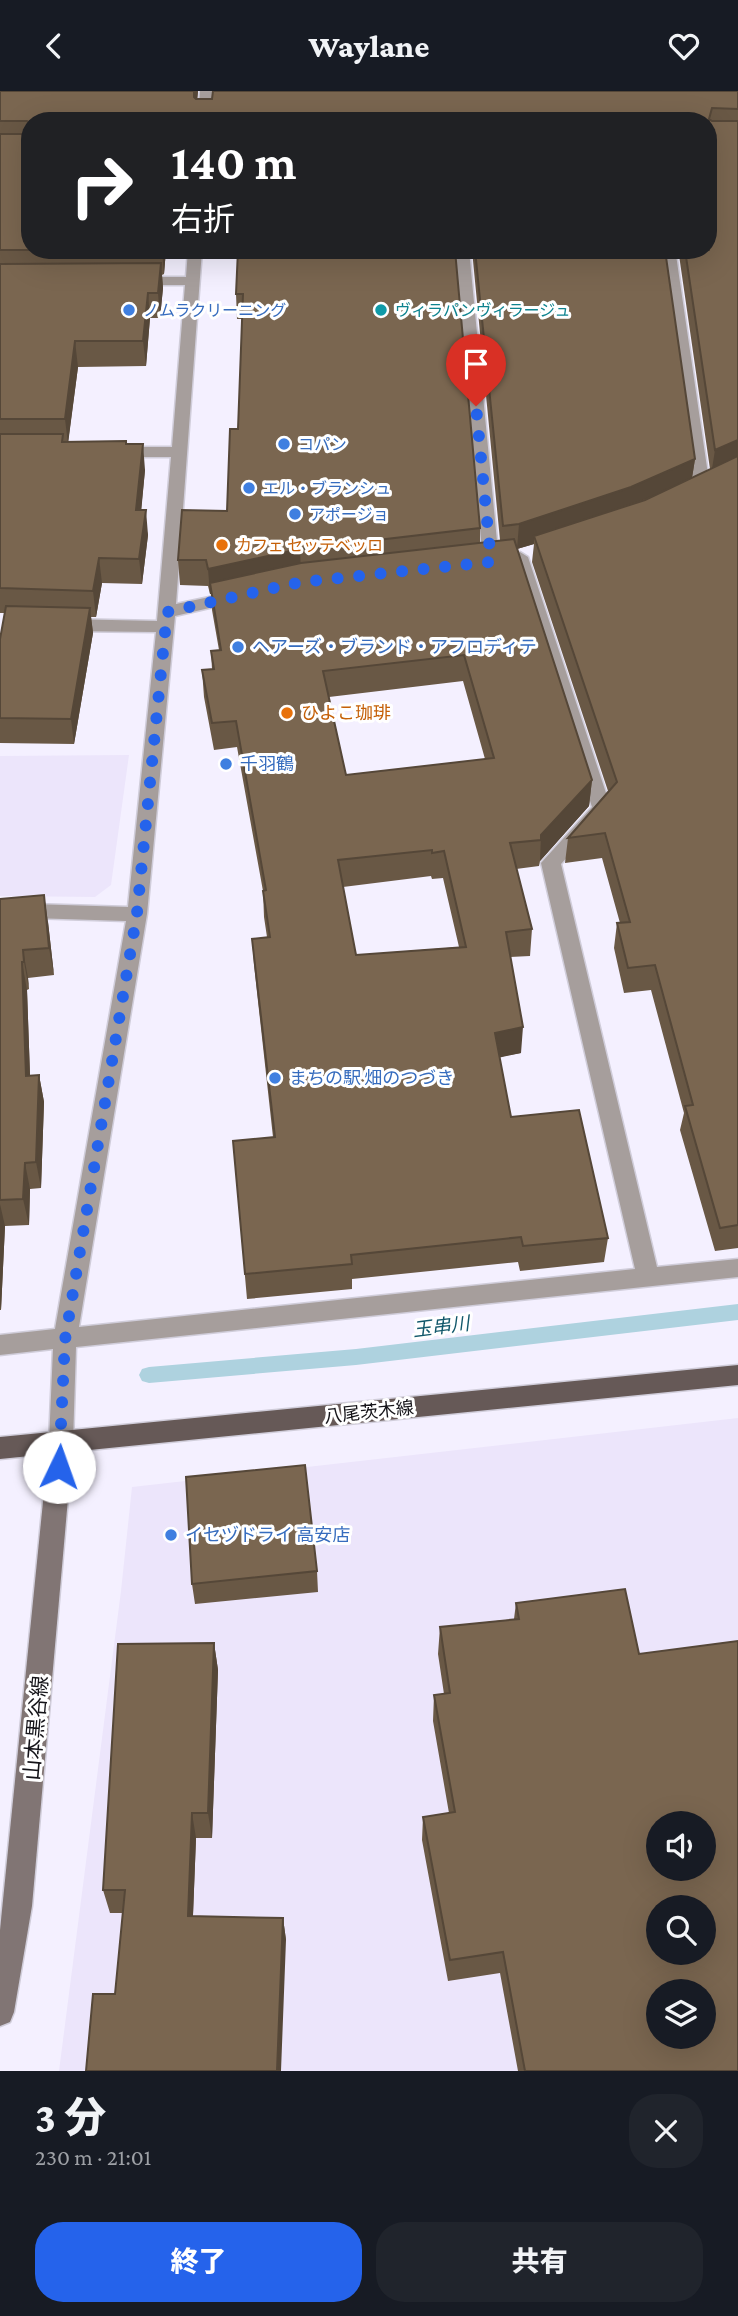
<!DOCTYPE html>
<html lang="ja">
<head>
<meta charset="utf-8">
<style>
  :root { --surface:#171b24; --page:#20242c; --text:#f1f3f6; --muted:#9ea1a6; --accent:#2563eb }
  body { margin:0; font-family:"Crimson Pro","Noto Sans JP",serif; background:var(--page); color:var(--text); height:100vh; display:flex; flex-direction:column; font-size:26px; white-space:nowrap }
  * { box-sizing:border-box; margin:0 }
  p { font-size:23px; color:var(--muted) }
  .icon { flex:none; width:38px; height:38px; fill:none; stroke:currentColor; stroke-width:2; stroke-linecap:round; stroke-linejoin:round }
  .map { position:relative; height:1980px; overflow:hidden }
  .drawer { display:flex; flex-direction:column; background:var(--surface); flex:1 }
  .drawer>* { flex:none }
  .hud { position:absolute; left:21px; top:21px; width:696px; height:147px; border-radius:28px; box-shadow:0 7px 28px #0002; background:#202124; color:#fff; overflow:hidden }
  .tools { position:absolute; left:646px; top:1720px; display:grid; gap:14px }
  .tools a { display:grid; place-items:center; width:70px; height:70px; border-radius:50%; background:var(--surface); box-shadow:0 7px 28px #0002; font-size:35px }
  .pin { position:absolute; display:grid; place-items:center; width:60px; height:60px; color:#fff; margin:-72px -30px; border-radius:50% 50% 50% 0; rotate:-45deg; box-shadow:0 0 7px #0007 }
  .pin .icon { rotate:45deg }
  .me { position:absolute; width:77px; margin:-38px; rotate:3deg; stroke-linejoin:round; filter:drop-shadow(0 0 5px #0008) }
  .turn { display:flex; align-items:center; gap:24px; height:147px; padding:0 35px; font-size:32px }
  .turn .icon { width:91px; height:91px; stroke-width:2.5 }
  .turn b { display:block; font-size:49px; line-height:60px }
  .round { display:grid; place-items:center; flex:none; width:74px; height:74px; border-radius:28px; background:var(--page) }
  .headline { display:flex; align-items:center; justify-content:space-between; height:119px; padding:0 35px }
  h1 { font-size:42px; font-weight:800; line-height:52px }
  .cta { display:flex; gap:14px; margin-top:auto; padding:14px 35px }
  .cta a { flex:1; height:80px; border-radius:28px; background:var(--accent); color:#fff; font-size:28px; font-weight:800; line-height:80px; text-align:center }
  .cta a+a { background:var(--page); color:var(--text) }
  header { display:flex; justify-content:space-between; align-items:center; height:91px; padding:0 35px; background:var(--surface); font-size:32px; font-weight:800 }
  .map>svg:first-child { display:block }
  .built { fill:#ece5fb; fill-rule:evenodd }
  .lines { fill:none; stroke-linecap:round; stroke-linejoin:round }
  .stream { fill:#aed2df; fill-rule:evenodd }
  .street-casing { stroke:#d0cdda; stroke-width:3 }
  .secondary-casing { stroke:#d0cdda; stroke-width:3 }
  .primary-casing { stroke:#d0cdda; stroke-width:3 }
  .street { fill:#a69e9c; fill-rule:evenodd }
  .secondary { fill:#817574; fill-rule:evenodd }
  .primary { fill:#665957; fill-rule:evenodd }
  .wall { fill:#695845; fill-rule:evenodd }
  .shaded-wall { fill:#554738 }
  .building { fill:#7a6650; stroke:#554738; stroke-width:2; fill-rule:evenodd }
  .route { stroke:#2563eb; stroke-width:12; stroke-dasharray:0 21.6 }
  .shop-dot { fill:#3f7fe0; stroke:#fff; stroke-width:2.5 }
  .culture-dot { fill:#0f9aa8; stroke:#fff; stroke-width:2.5 }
  .food-dot { fill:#e8710a; stroke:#fff; stroke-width:2.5 }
  .labels { text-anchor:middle; stroke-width:6; stroke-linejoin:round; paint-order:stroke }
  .far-shop-label { font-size:16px; fill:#366cbe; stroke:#fff; text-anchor:start }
  .far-culture-label { font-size:16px; fill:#0d838f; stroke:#fff; text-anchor:start }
  .far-food-label { font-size:16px; fill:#c56008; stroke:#fff; text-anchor:start }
  .shop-label { font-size:18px; fill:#366cbe; stroke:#fff; text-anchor:start }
  .food-label { font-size:18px; fill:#c56008; stroke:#fff; text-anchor:start }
  .street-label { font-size:18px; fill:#151419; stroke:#fff }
  .water-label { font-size:19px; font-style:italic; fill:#12586b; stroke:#fff }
  .near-street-label { font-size:21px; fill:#151419; stroke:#fff }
</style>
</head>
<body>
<header><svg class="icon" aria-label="back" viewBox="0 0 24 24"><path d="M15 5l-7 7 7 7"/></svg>Waylane<svg class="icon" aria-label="heart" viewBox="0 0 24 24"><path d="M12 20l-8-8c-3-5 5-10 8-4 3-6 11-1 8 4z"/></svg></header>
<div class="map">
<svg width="738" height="1980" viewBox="0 0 738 1980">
  <rect width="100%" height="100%" fill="#f4f0ff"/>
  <path class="built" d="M129,664L111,794L95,806L0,805V665Z
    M738,1327V1980H59L121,1500L132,1396ZM658,1732H704V1778H658ZM658,1816H704V1862H658ZM658,1900H704V1946H658Z"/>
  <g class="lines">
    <path class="stream" d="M738,1213V1229L356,1274L149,1292L142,1290L139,1284L142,1278L149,1276L356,1258Z"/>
    <g class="street-casing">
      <path id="street" d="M200,0H214L212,30H198Z
        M188,159H202L176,513L238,500L247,505L244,509L175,525L147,823L79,1236L635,1178L541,772L592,716L512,466L520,461L528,466L611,717L561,773L657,1176L738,1168V1186L76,1256L73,1351L69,1358L61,1362L53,1358L49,1351L53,1258L0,1264V1244L55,1238L126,830L0,826V812L128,816L156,541L65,540L56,534L65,528L157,530L171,366H114L106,361L114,356H172L185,194H135L128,190L135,186H186Z
        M455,159H469L499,471L491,476L483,471Z
        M669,160L676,164L710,397L702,402L694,397L662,164Z"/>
    </g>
    <g class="secondary-casing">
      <path id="secondary" d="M61,1340L69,1344L73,1351L32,1815L14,1921L10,1931L0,1935V1839L49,1351L53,1344Z"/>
    </g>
    <g class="primary-casing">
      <path id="primary" d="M738,1274V1294L0,1368V1346Z"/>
    </g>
    <use href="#street" class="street"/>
    <use href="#secondary" class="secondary"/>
    <use href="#primary" class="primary"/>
  </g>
  <path class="wall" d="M0,0H198L197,8L738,0V1157L715,1160L680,1039L684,1022L651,899L624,902L614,857L617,832H620L602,767L565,772L568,747L608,700L532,471L534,453L517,458L592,689L589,715L540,770L539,775L516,778L532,838L530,865L510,866L521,962L499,966L511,1026L608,1147L604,1171L520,1180L518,1171L352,1188V1198L247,1208L233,1050L273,1046L254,874L252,848L267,846L264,826L263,800L237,656L214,659L204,606L202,579L212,578L211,560L219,559L212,519L211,503H210L208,495L180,494L178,469L227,420L238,338L242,228H237L236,203L238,159L480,437V452L500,449L472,159H668L665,161L695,368L692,387L710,378L679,164L672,159H709V30H30V159H166L164,183L162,184L163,197L160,227H150L146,275L78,276L68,351L126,350L127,353L145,379L141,419L148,444L142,493L102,492L96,526H91L93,542L74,653L0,652V548L5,522H0ZM463,590L485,668L346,684L329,606ZM431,785L432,788L443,787L459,856L356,864L343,796Z
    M0,808L48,831L54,884L28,887L29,898L27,899L30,985L39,984L44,1011L41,1097L30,1098L29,1134L5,1135L1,1219H0Z
    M317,1480L318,1501L195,1513L192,1493Z
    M516,1512L639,1563L738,1980H518L500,1882L448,1890L422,1749L423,1726L449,1722L433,1630L434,1604L444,1603L438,1563L440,1536L514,1528Z
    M214,1552L218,1579L212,1747H196L193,1825L283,1827L286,1849L115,1903L123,1822H110L103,1799Z"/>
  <path class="shaded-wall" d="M194,0H198L196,26L194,6Z
    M162,159H166L164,183Z
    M161,172L163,197L160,227L158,202Z
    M148,202L150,227L146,275L143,250Z
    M75,250L78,276L68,353L65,328Z
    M738,349V367L711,384L715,359Z
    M143,353L145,379L139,444L136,419Z
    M695,368L691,393L534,445V453L517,458L519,433Z
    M146,419L148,444L142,493L139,468Z
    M300,458L301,483L210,492L211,503H210L208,478Z
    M99,467L102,492L96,526L93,500Z
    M90,517L93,542L74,653L71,628Z
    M592,689L589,715L540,770L541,744Z
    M44,804L48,831L54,884L49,857Z
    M23,859L28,887L29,898L24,871Z
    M22,871L27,899L31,1012L26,985Z
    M523,936L521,962L493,968L495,942Z
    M39,984L44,1011L41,1097L36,1071Z
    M25,1072L30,1098L29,1134L23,1108Z
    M0,1113L5,1135L1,1219L0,1213Z
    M214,1552L218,1579L212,1747L208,1722Z
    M192,1722L196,1747L192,1848L188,1825Z
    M283,1827L286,1849L281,1980H277Z"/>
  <path class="building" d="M0,0H194V6L196,8H212L213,0H738V18L712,17L709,28L712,30H738V349L715,359L685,159H709V30H243L175,25V30H30V159H45H0V43H29L30,33L27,30H0Z
    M238,159H455L480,437L300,458L208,478L206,469H178L182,419L227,420L230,338H238L243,203H236Z
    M475,159H665L695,368L631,396L519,433L503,435Z
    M161,172L158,202H148L143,250H75L65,328H0V173Z
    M0,343H63L62,351L126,350V353H143L136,419H146L139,468L99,467L93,500L0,497Z
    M738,365V1134L720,1137L685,1015L693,1014L655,874L628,877L617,832L630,831L605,742L568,747L617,691L534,445L645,409Z
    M514,448L592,689L541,744V749L510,752L532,838L506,841L523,936L495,942L511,1026L579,1019L608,1147L523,1155L521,1146L351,1164L352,1173L245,1183L233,1050L275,1046L252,848L270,846L263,800L266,799L236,630L212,632L202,579L214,578L211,560L221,559L210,492L301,472ZM464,564L494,667L346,684L323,580ZM432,759V762L444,760L466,856L356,864L338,769Z
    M6,515L90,517L71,628L0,627V548Z
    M44,804L49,857L23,859L24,871H22L26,985L39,984L36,1071L25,1072L23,1108L0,1109V808Z
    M305,1374L317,1480L192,1493L186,1386Z
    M625,1498L639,1563L738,1550V1980H525L503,1861L450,1869L423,1726L455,1721L434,1604L450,1602L440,1536L519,1528L516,1512ZM658,1732H704V1778H658ZM658,1816H704V1862H658ZM658,1900H704V1946H658Z
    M214,1552L208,1722H192L188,1825L283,1827L277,1980H86L93,1903H115L125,1799H103L118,1553Z"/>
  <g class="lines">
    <path class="route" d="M59,1376L65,1249L137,822L167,521L301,491L491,471L476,315"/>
  </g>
  <g class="shop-dot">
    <circle cx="129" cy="219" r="7"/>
    <circle cx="284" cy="353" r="7"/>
    <circle cx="249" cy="397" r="7"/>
    <circle cx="295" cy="423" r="7"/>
    <circle cx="238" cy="556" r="7"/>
    <circle cx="226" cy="673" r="7"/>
    <circle cx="275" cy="987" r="7"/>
    <circle cx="171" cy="1444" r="7"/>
  </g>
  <circle class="culture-dot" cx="381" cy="219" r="7"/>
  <g class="food-dot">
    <circle cx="222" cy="454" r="7"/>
    <circle cx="287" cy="622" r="7"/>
  </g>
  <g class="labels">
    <g class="far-shop-label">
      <text x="143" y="225">ノムラクリーニング</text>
      <text x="298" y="359">コパン</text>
      <text x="263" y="403">エル・ブランシュ</text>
      <text x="309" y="429">アポージョ</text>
    </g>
    <g class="far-culture-label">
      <text x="395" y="225">ヴィラパンヴィラージュ</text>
    </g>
    <g class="far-food-label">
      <text x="236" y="460">カフェ セッテベッロ</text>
    </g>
    <g class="shop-label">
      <text x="252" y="562">ヘアーズ・ブランド・アフロディテ</text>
      <text x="240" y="679">千羽鶴</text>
      <text x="289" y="993">まちの駅 畑のつづき</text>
      <text x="185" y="1450">イセヅドライ 高安店</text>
    </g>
    <g class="food-label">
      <text x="301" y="628">ひよこ珈琲</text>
    </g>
    <g class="street-label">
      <text transform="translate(369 1321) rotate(-6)" y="6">八尾茨木線</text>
    </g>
    <g class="water-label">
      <text transform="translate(441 1235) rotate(-7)" y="7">玉串川</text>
    </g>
    <g class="near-street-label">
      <text transform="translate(36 1637) rotate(-85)" y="7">山本黒谷線</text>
    </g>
  </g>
</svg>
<div class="tools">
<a><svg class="icon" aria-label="sound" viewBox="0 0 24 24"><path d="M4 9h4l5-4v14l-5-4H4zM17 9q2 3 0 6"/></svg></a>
<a><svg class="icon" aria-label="search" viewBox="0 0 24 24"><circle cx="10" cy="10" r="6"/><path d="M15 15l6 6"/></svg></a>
<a><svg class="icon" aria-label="layers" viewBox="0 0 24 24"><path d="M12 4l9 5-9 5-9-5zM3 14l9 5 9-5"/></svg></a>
</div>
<div class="pin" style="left:476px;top:315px;background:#d93025"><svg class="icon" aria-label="arrive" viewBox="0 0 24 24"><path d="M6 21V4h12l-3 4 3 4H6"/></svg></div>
<svg class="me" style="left:59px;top:1376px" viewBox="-20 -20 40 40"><circle r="19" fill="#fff"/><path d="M0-13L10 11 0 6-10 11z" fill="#2563eb"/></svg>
<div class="hud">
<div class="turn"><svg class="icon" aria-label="right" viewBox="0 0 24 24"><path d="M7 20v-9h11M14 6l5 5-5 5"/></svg><div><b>140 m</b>右折</div></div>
</div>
</div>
<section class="drawer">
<div class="headline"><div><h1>3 分</h1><p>230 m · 21:01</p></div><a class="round"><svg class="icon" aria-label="close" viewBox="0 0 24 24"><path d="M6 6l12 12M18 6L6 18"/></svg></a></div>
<div class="cta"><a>終了</a><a>共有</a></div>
</section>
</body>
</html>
